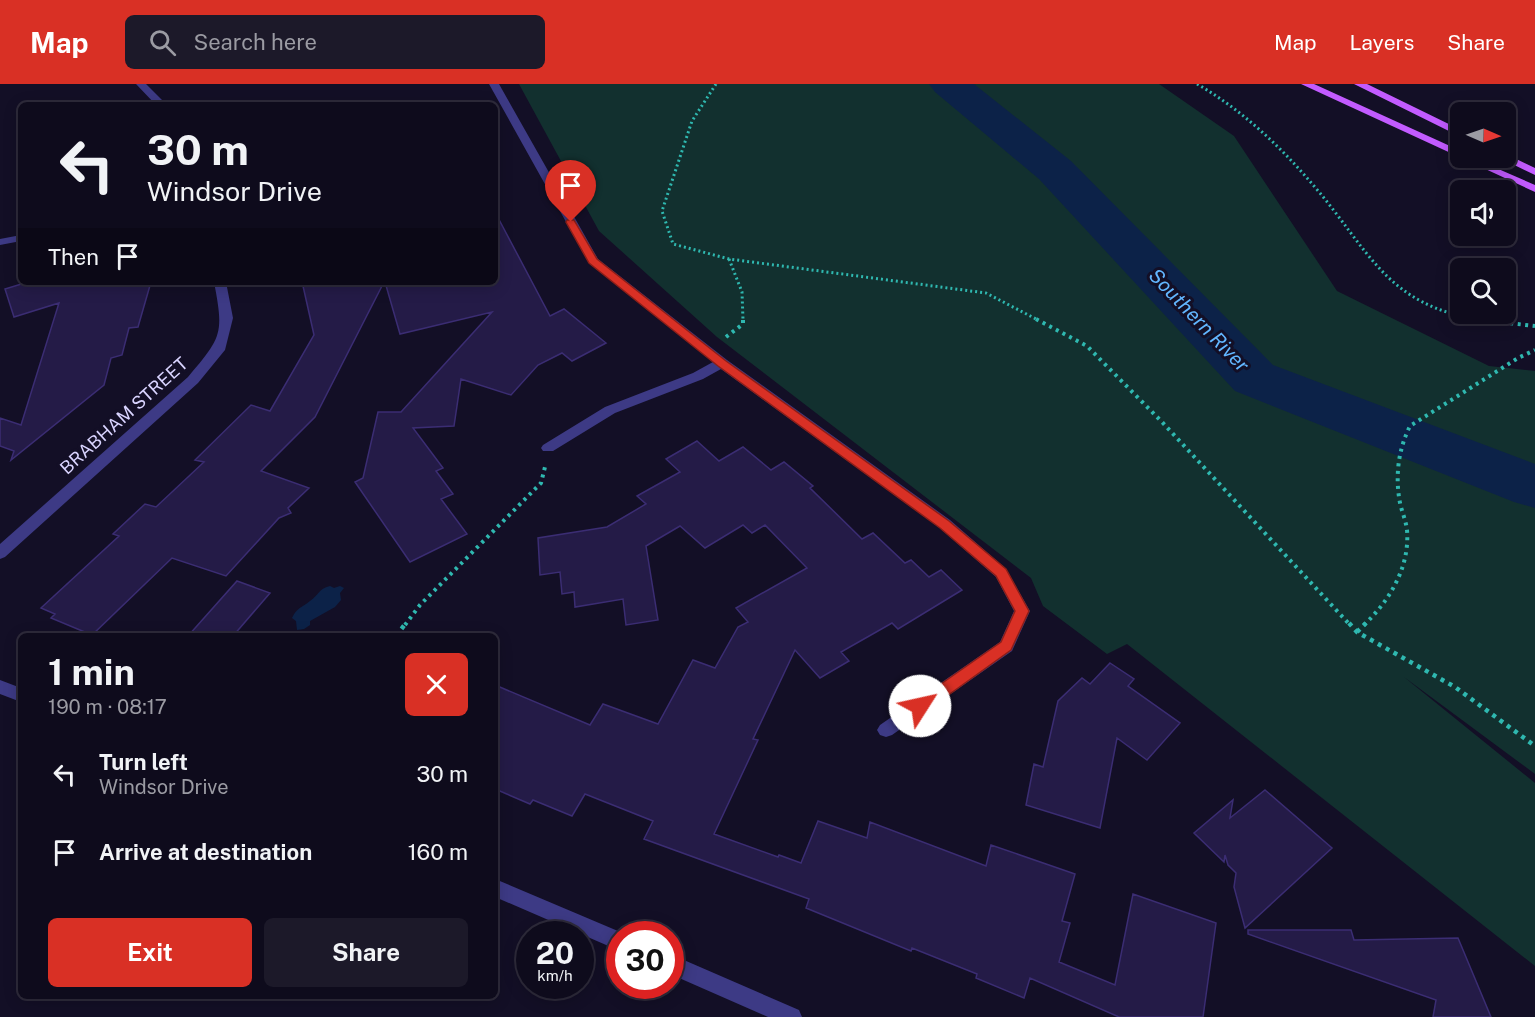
<!DOCTYPE html>
<html lang="en">
<head>
<meta charset="utf-8">
<style>
  :root { --surface:#0e0b1c; --page:#1c1929; --text:#f1f3f6; --muted:#9b9ba3; --line:#2e2b3b; --accent:#d93025 }
  body { margin:0; font-family:"Public Sans",sans-serif; background:var(--page); color:var(--text); height:100vh; display:flex; flex-direction:column; font-size:22px; white-space:nowrap }
  * { box-sizing:border-box; margin:0 }
  p { font-size:20px; color:var(--muted) }
  .icon { flex:none; width:33px; height:33px; fill:none; stroke:currentColor; stroke-width:2; stroke-linecap:round; stroke-linejoin:round }
  .map { position:relative; flex:1; overflow:hidden }
  .sheet { position:absolute; left:18px; top:549px; width:480px; height:366px; display:flex; flex-direction:column; background:var(--surface); border-radius:9px; box-shadow:0 3px 15px #0003,0 0 0 2px var(--line) }
  .sheet>* { flex:none }
  .top-card { position:absolute; left:18px; top:18px; width:480px; height:183px; border-radius:9px; box-shadow:0 3px 15px #0003,0 0 0 2px var(--line); background:#0e0b1c; color:var(--text); overflow:hidden }
  .needle { width:39px; rotate:92deg }
  .controls { position:absolute; left:1450px; top:18px; display:grid; gap:12px }
  .controls a { display:grid; place-items:center; width:66px; height:66px; border-radius:9px; background:var(--surface); box-shadow:0 3px 15px #0003,0 0 0 2px var(--line); font-size:30px }
  .speed { position:absolute; left:516px; top:837px; display:flex; gap:12px; font-size:30px; font-weight:700; text-align:center }
  .speed>* { display:grid; place-content:center; width:78px; height:78px; border-radius:50%; background:var(--surface); box-shadow:0 3px 15px #0003,0 0 0 2px var(--line); line-height:1 }
  .speed small { font-size:15px; font-weight:400 }
  .speed .limit { border:9px solid #d22; background:#fff; color:#111 }
  .pin { position:absolute; display:grid; place-items:center; width:51px; height:51px; color:#fff; margin:-62px -26px; border-radius:50% 50% 50% 0; rotate:-45deg; box-shadow:0 0 6px #0007 }
  .pin .icon { rotate:45deg }
  .me { position:absolute; width:66px; margin:-33px; rotate:55deg; stroke-linejoin:round; filter:drop-shadow(0 0 4px #0008) }
  .turn { display:flex; align-items:center; gap:21px; height:126px; padding:0 30px; font-size:27px }
  .turn .icon { width:78px; height:78px; stroke-width:2.5 }
  .turn b { display:block; font-size:42px; line-height:51px }
  .then { display:flex; align-items:center; height:57px; padding:0 30px; background:#0003; gap:12px; font-size:22px }
  .round { display:grid; place-items:center; flex:none; width:63px; height:63px; border-radius:9px; background:var(--page) }
  .headline { display:flex; align-items:center; justify-content:space-between; height:102px; padding:0 30px }
  h1 { font-size:36px; font-weight:700; line-height:45px }
  .button { display:flex; gap:12px; margin-top:auto; padding:12px 30px }
  .button a { flex:1; height:69px; border-radius:9px; background:var(--accent); color:#fff; font-size:24px; font-weight:700; line-height:69px; text-align:center }
  .button a+a { background:var(--page); color:var(--text) }
  ul { padding:0; list-style:none }
  li { display:flex; align-items:center; gap:18px; height:78px; padding:0 30px }
  li div { flex:1 }
  li b { display:block; font-size:22px }
  li em { font-style:normal }
  header { display:flex; align-items:center; gap:36px; box-sizing:border-box; height:84px; padding:0 30px; background:var(--accent); color:#fff }
  header strong { font-size:28px }
  nav { display:flex; gap:33px; margin-inline-start:auto; font-size:21px }
  .search { width:420px; height:54px; background:var(--page); display:flex; align-items:center; gap:15px; box-sizing:border-box; padding:0 21px; border-radius:9px; color:var(--muted); font-size:22px }
  .map>svg:first-child { display:block }
  .green { fill:#12302f }
  .water { fill:#0c2248 }
  .lines { fill:none; stroke-linecap:round; stroke-linejoin:round }
  .river { fill:#0c2248; fill-rule:evenodd }
  .building { fill:#241b47; stroke:#3b2d73; stroke-width:1.5 }
  .path-far2 { stroke:#2fb8b0; stroke-width:3; stroke-dasharray:2 3; stroke-linecap:butt }
  .path-far1 { stroke:#2fb8b0; stroke-width:4; stroke-dasharray:3 4.5; stroke-linecap:butt }
  .path { stroke:#2fb8b0; stroke-width:4.5; stroke-dasharray:4 5; stroke-linecap:butt }
  .minor { fill:#3d3a85; fill-rule:evenodd }
  .major { fill:#c25bff; fill-rule:evenodd }
  .route { fill:#d93025; stroke:#8d1f18; stroke-width:1.5 }
  .labels { text-anchor:middle; stroke-width:6; stroke-linejoin:round; paint-order:stroke }
  .street-label { font-size:18px; fill:#d9d4ff; stroke:#130f26 }
  .water-label { font-size:20px; font-style:italic; fill:#62b6ff; stroke:#130f26 }
</style>
</head>
<body>
<header>
<strong>Map</strong>
<div class="search"><svg class="icon" aria-label="search" viewBox="0 0 24 24"><circle cx="10" cy="10" r="6"/><path d="M15 15l6 6"/></svg>Search here</div>
<nav><a>Map</a><a>Layers</a><a>Share</a></nav>
</header>
<div class="map">
<svg width="1535" height="933" viewBox="0 0 1535 933">
  <rect width="100%" height="100%" fill="#130f26"/>
  <path class="green" d="M519,0H1159L1234,52L1337,207L1489,282L1535,287V690L1404,593L1535,699V882L1127,560L1107,570L1043,522L1031,494L717,253L599,147Z"/>
  <path class="water" d="M330,502L334,504L340,502L344,504L340,509L341,516L335,523L310,537V541L304,545L297,546L296,537L292,534C297,523 302,524 310,517C319,511 318,505 330,502Z"/>
  <g class="lines">
    <path class="river" d="M929,0H974L1071,77L1273,281L1535,380V424L1514,418L1235,307L1039,95L935,8Z"/>
  </g>
  <path class="building" d="M495,128L550,232L564,225L606,259L572,277L562,269L538,281L511,311L461,295L454,342L413,344L443,384L436,387L453,410L441,415L467,450L410,478L355,398L363,394L378,328H401L492,228L400,250L385,198H495Z
    M28,198H151L138,243L129,244L122,271L111,274L104,301L11,376L14,367L0,362V334L21,341L59,219L14,233L5,205Z
    M321,198H384L315,333L261,387L309,404L288,424L291,429L279,434L226,492L172,474L92,551L51,534L55,530L41,524L119,452L113,450L145,420L156,423L204,378L195,376L251,321L270,327L314,251L303,202Z
    M697,357L719,377L743,363L771,386L784,378L813,402L810,404L862,455L873,449L905,479L911,476L929,493L941,486L962,506L898,545L892,539L841,568L849,577L820,594L795,566L753,655L758,656L714,750L778,773L779,771L801,779L818,737L867,754L870,738L986,782L991,761L1075,790L1062,837L1070,839L1059,878L1115,901L1133,810L1216,839L1203,933H1119L1030,894L1024,914L976,894L977,890L912,864L911,867L806,824L809,815L644,755L653,737L585,710L572,732L533,716L530,720L495,705V601L590,641L603,620L658,640L693,576L715,584L738,543L748,538L736,524L807,484L765,441L752,449L743,441L705,464L680,442L646,462L658,536L626,541L623,515L575,523L574,508L562,510L560,488L540,491L538,454L607,443L646,420L637,412L680,388L666,375Z
    M237,497L270,509L233,552H188Z
    M1110,579L1134,595L1128,602L1180,639L1147,676L1117,654L1100,744L1026,721L1034,680L1043,683L1058,617L1082,594L1090,600Z
    M1265,706L1332,764L1245,844L1234,803L1236,789L1228,781L1225,771L1224,778L1194,749L1233,716L1230,734Z
    M1248,846H1351L1354,856L1458,854L1491,933H1433L1436,916L1248,850Z"/>
  <g class="lines">
    <path class="path-far2" d="M716,0L692,37L662,127L673,160L729,175L986,209L1038,236
      M1197,0C1242,26 1280,62 1314,102C1370,167 1386,222 1482,236
      M729,175L742,208L743,236"/>
    <path class="path-far1" d="M1036,235L1087,262L1163,339L1350,541
      M1473,235L1535,242
      M726,253L743,240V235
      M405,541L420,521L541,399L545,383
      M1364,541C1390,516 1410,483 1407,446C1406,437 1402,428 1400,419C1395,393 1398,366 1410,342L1518,274L1535,266"/>
    <path class="path" d="M1349,539L1357,548L1455,603L1535,662
      M1357,548L1366,539
      M396,552L406,539"/>
    <path class="minor" d="M136,0H146L167,21H156Z
      M489,0H499L598,175L727,276L950,436L1006,485L1030,527L1012,567L892,651L886,653L880,651L877,646L880,641L1000,558L1014,527L996,493L940,444L721,285L703,295L615,329L553,367H543L541,364L543,361L605,323L693,289L713,278L589,179Z
      M21,151V157L0,161V155Z
      M214,198H226L233,234L225,266L198,299L5,473L0,475V460L188,293C222,253 224,250 214,198Z
      M0,596L21,604V618L0,610Z
      M495,795L625,850H620V867L495,813Z
      M670,870L799,926L802,933H768L670,890Z"/>
    <path class="major" d="M1301,0H1314L1461,67V74H1473L1535,101V108Z
      M1354,0H1367L1461,46V53Z
      M1506,70L1535,84V91L1502,75L1501,74H1506Z"/>
  </g>
  <path class="route" d="M567,136H574L597,175L726,277L949,437L1006,485L1029,527L1011,566L926,627L920,629L915,627L912,622L915,618L1001,558L1015,527L996,492L940,444L718,282L589,179L566,138Z"/>
  <g class="labels">
    <g class="street-label">
      <text transform="translate(124 332) rotate(-42)" y="6">BRABHAM STREET</text>
    </g>
    <g class="water-label">
      <text transform="translate(1199 236) rotate(46)" y="7">Southern River</text>
    </g>
  </g>
</svg>
<div class="controls">
<a><svg class="needle" viewBox="-14 -14 28 28"><path d="M0-13l5 13h-10z" fill="#e53935"/><path d="M0 13l5-13h-10z" fill="#9b9ba3"/></svg></a>
<a><svg class="icon" aria-label="sound" viewBox="0 0 24 24"><path d="M4 9h4l5-4v14l-5-4H4zM17 9q2 3 0 6"/></svg></a>
<a><svg class="icon" aria-label="search" viewBox="0 0 24 24"><circle cx="10" cy="10" r="6"/><path d="M15 15l6 6"/></svg></a>
</div>
<div class="speed"><div>20<small>km/h</small></div><div class="limit">30</div></div>
<div class="pin" style="left:571px;top:138px;background:#d93025"><svg class="icon" aria-label="arrive" viewBox="0 0 24 24"><path d="M6 21V4h12l-3 4 3 4H6"/></svg></div>
<svg class="me" style="left:920px;top:622px" viewBox="-20 -20 40 40"><circle r="19" fill="#fff"/><path d="M0-13L10 11 0 6-10 11z" fill="#d93025"/></svg>
<div class="top-card">
<div class="turn"><svg class="icon" aria-label="left" viewBox="0 0 24 24"><path d="M17 20v-9H6M10 6l-5 5 5 5"/></svg><div><b>30 m</b>Windsor Drive</div></div>
<div class="then">Then<svg class="icon" aria-label="arrive" viewBox="0 0 24 24"><path d="M6 21V4h12l-3 4 3 4H6"/></svg></div>
</div>
<section class="sheet">
<div class="headline"><div><h1>1 min</h1><p>190 m · 08:17</p></div><a class="round" style="background:#d93025;color:#fff"><svg class="icon" aria-label="close" viewBox="0 0 24 24"><path d="M6 6l12 12M18 6L6 18"/></svg></a></div>
<ul>
<li><svg class="icon" aria-label="left" viewBox="0 0 24 24"><path d="M17 20v-9H6M10 6l-5 5 5 5"/></svg><div><b>Turn left</b><p>Windsor Drive</p></div><em>30 m</em></li>
<li><svg class="icon" aria-label="arrive" viewBox="0 0 24 24"><path d="M6 21V4h12l-3 4 3 4H6"/></svg><div><b>Arrive at destination</b></div><em>160 m</em></li>
</ul>
<div class="button"><a>Exit</a><a>Share</a></div>
</section>
</div>
</body>
</html>
